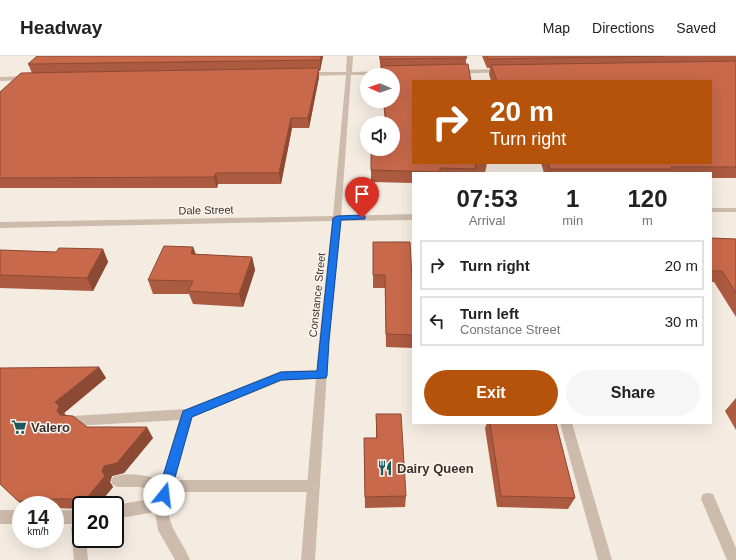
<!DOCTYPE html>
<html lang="en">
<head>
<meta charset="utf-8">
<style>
  :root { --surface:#fff; --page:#f6f6f6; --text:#222; --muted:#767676; --line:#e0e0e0; --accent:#b45309 }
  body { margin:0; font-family:Arial,sans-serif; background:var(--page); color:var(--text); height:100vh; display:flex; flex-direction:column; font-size:15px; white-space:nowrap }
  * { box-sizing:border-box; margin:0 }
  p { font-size:13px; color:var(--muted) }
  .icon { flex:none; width:22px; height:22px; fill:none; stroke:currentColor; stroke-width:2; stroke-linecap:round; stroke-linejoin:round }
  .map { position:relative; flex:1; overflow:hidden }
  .details { position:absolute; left:412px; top:116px; width:300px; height:252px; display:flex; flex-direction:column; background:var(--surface); border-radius:0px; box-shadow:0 4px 16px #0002 }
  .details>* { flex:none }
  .guide { position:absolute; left:412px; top:24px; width:300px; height:84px; border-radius:0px; box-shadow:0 4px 16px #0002; background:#b45309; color:#fff; overflow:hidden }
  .needle { width:26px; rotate:272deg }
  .fabs { position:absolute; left:360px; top:12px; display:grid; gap:8px }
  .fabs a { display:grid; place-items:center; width:40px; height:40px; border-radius:50%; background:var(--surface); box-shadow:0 4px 16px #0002; font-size:20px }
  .speed { position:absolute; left:12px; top:440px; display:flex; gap:8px; font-size:20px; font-weight:700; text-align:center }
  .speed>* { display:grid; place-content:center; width:52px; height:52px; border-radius:50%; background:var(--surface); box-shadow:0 4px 16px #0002; line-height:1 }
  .speed small { font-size:10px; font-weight:400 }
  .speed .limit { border:2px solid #111; border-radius:6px; background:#fff; color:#111 }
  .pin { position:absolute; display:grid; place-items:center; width:34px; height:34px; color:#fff; margin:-41px -17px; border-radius:50% 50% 50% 0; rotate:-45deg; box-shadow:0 0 4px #0007 }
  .pin .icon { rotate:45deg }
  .me { position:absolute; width:44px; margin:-22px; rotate:16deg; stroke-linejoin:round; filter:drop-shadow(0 0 3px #0008) }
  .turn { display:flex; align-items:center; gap:14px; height:84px; padding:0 12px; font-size:18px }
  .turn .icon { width:52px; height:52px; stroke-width:2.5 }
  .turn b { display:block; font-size:28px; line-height:34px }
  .eta { display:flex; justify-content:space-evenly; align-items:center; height:68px; text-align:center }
  .eta b { font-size:24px; font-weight:700; line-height:28px }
  .cta { display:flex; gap:8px; margin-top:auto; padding:8px 12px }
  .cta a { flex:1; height:46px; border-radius:24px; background:var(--accent); color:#fff; font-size:16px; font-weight:700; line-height:46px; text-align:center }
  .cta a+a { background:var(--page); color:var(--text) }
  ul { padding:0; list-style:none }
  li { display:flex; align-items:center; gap:12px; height:50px; margin:0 8px 6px; padding:0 4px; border:2px solid var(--line); border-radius:0px }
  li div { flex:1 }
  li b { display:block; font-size:15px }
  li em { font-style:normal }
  header { display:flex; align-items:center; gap:24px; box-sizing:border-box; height:56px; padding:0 20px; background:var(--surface); border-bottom:1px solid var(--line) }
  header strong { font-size:19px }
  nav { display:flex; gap:22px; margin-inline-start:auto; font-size:14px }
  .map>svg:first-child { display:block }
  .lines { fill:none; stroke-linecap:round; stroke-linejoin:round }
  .lane { fill:#cdbbac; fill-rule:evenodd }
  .street { fill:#cdbbac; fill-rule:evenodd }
  .wall { fill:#ac5a40 }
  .shaded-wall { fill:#8c4a34 }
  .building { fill:#c8694b; stroke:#8c4a34 }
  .route { fill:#1a73e8; stroke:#114b97 }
  .labels { text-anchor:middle; stroke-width:3; stroke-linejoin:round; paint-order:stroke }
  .street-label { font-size:11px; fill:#3b302b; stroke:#fbf5ee }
  .near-poi-label { font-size:13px; font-weight:bold; fill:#3b302b; stroke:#fbf5ee; text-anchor:start }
</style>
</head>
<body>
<header>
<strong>Headway</strong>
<nav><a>Map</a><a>Directions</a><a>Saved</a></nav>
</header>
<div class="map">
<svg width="736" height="504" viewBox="0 0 736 504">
  <rect width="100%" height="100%" fill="#f4ebe1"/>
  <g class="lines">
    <path class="lane" d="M322,314L326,316L328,319L326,322L282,325L192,361L175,424H313L318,426L320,430L318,434L313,436H171C162,468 179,477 190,504H175L158,474L155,456L115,463V449L156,442L158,435L140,431H118L113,429L111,425L113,421C128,415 147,420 162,423L179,364L73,370L69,369L67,365L69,361L73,360L186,353L281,315Z
      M560,367H572L612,504H598Z
      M708,437L713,438L736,492V504H727L701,443L703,438Z
      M0,454H21V468H0Z
      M55,454H81V483H86L88,504H74L71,472L73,468H55Z"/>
    <path class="street" d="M347,0H353L352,16L394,15L397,17L394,19H351L341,160L413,158V164L341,165L329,285L315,504H301L319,285L332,165L0,172V166L333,160L346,19L306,20L303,18L306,16H346Z
      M502,13L505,15L504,16L456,18L453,16L456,14Z
      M0,21L28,20L31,22L28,24L0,25Z
      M711,152H736V156H711Z"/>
  </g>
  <path class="wall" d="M323,0L320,15H319V21L309,72H292L281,128H218L217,132H0V36L32,17L28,8Z
    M379,0H466V8L413,107H487L485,117H413V127L371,126V93H393V67H385L383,45H393V19H381V14Z
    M482,0H736V122H711V117H544L541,107H711V25H491L489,18L490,12H487Z
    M711,182L736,183V261L714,226H711Z
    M373,186L413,240V292L386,291L385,232H373Z
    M193,191L196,198L252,201L255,214L243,251L193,248L189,238H153L148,224Z
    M103,193L108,206L93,235L0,232V194L56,196Z
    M99,311L106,322L64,357L67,360L87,371L153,382L124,417L112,420L110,426L113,431L98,449H81V453L55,452V449H22L0,428Z
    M736,342V374L725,355Z
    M376,358L406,440L405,451L365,452L364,382H376Z
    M487,367H556L575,442L568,453L497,451L485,372Z"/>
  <path class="shaded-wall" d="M321,0H323L320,15V4Z
    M319,12V21L309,72L308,62Z
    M291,62L292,72L281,128L279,117Z
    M216,117L218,128L217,132L214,121Z
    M193,191L197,204L191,198Z
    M103,193L108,206L93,235L87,222Z
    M252,201L255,214L243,251L239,238Z
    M99,311L106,322L64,357L67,361L60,359L57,355L55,346Z
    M147,371L153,382L124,417L112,420L110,426L113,431L98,449H91L86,443L102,415L104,410Z
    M45,443L52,449H49L44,444Z"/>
  <path class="building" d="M37,0H321L320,4L28,8Z
    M380,0H466L467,2L381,3Z
    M487,0H664L488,3Z
    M736,5V111H671L673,113H550L548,107H711V25H497L491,9Z
    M468,8L471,25H413V107H475L476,113L440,112V116L371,114V93H393V67H386L384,45H393V19H382L381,10Z
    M319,12L308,62H291L279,117H216L214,121L0,122V36L21,17Z
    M711,182L736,183V237L722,215H711V188H712L711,187Z
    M373,186H410L413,240V279L386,278L385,219H373Z
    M164,190L193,191L191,198L252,201L239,238L188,235L193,225L148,224Z
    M59,192L103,193L87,222L0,219V194L56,196Z
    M99,311L55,346L59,350L57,355L60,359L73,360L87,371H147L117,407L104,410L102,415L105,420L86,443H45L44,444L18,445L0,428V312Z
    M376,358H401L406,440L365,441L364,382H377Z
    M490,367H556L575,442L501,440Z"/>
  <path class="route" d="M362,159L365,160V163L341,164L329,285L327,319L326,322L281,324L192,361L170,439L168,443L164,445L159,443L157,439L183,355L281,316L317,315L333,162L337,160Z"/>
  <defs>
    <g id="supermarket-bare" transform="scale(1.2)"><path d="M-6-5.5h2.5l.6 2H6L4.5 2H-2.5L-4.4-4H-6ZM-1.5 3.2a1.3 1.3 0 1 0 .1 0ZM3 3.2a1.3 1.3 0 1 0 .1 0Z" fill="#1f5a5e" stroke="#fbf5ee" stroke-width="2.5" paint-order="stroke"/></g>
    <g id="restaurant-bare" transform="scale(1.2)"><path d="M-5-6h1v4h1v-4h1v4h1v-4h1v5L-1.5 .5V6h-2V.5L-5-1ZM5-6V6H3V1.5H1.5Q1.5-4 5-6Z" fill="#1f5a5e" stroke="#fbf5ee" stroke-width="2.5" paint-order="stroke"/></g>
  </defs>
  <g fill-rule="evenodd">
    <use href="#supermarket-bare" x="19" y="371"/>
    <use href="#restaurant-bare" x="385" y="412"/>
  </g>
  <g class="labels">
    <g class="street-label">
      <text transform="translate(206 154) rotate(-1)" y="4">Dale Street</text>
      <text transform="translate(317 239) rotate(-84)" y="4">Constance Street</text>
    </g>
    <g class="near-poi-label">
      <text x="31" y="376">Valero</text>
      <text x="397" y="417">Dairy Queen</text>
    </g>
  </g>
</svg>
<div class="fabs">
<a><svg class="needle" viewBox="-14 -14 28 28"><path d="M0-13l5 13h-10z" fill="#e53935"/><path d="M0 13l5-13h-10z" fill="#767676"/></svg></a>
<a><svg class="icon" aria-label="sound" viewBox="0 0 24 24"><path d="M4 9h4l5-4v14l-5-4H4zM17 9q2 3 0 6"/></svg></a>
</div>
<div class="speed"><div>14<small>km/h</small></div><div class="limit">20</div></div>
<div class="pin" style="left:362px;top:162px;background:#d93025"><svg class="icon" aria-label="arrive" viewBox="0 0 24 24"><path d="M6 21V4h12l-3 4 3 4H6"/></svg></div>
<svg class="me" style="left:164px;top:439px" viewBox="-20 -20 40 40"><circle r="19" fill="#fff"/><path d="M0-13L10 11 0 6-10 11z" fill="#1a73e8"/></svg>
<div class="guide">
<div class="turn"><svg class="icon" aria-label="right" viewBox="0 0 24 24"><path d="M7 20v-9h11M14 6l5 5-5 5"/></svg><div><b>20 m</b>Turn right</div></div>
</div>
<section class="details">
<div class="eta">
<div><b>07:53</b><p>Arrival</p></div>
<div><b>1</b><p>min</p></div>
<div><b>120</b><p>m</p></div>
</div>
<ul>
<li><svg class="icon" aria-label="right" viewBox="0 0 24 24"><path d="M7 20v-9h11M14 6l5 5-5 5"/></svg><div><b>Turn right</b></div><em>20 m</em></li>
<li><svg class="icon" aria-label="left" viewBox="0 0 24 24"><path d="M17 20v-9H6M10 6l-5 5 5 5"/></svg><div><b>Turn left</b><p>Constance Street</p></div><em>30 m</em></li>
</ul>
<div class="cta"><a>Exit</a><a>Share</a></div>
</section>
</div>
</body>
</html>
